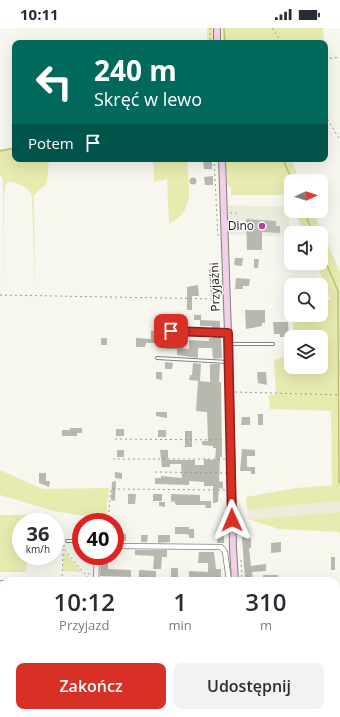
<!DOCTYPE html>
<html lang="pl">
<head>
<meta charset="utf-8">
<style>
  :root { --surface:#fff; --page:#f2f2f3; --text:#2b2b33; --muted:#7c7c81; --accent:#d93025 }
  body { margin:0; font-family:"Open Sans",sans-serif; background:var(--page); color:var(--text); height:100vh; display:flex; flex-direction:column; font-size:15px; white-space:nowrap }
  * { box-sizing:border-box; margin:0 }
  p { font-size:13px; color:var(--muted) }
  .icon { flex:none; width:22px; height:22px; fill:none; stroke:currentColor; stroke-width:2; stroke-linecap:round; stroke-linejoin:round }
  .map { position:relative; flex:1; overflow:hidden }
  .details { position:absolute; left:0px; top:549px; width:340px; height:140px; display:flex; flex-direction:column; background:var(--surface); border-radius:12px 12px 0 0; box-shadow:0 4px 16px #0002 }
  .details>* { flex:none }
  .guide { position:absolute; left:12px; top:12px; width:316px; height:122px; border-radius:8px; box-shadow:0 4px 16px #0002; background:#00695c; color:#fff; overflow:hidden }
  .needle { width:26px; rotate:87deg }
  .buttons { position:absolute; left:284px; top:146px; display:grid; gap:8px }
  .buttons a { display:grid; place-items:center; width:44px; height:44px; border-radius:8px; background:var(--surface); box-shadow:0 4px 16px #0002; font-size:20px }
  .speed { position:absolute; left:12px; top:485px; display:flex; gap:8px; font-size:20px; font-weight:700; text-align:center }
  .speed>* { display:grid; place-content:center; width:52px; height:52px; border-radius:50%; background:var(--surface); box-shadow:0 4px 16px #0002; line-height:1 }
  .speed small { font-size:10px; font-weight:400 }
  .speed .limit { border:6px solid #d22; background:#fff; color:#111 }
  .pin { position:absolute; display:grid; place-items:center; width:34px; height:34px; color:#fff; margin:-17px; border-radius:8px; box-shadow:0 2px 6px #0006 }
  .me { position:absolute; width:44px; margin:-22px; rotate:359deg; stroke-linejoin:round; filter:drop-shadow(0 0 3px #0008) }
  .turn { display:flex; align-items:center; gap:14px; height:84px; padding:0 16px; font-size:18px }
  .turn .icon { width:52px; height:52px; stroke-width:2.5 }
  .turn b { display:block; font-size:28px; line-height:34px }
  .then { display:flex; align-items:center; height:38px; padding:0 16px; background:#0003; gap:8px; font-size:15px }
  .eta { display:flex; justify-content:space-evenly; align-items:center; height:68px; text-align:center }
  .eta b { font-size:24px; font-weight:600; line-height:28px }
  .button { display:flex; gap:8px; margin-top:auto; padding:8px 16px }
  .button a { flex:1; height:46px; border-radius:8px; background:var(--accent); color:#fff; font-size:16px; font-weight:600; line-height:46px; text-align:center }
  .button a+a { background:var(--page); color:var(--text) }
  .status { display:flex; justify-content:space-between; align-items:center; height:28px; padding:0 20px; background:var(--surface); direction:ltr }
  .status svg { height:11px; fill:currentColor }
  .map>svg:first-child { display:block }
  .built { fill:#ebecdc }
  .green { fill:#e8ebb0 }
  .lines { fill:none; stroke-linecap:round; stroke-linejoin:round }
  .stream { stroke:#c0c277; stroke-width:1.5 }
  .building { fill:#b7b8b0 }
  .lane-casing { stroke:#82827b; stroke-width:4 }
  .street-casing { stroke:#82827b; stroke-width:6 }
  .secondary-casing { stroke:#82827b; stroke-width:8 }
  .path { stroke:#9b9b95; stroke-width:1; stroke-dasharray:2 3; stroke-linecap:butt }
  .lane { stroke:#fff; stroke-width:2 }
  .street { stroke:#fff; stroke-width:4.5 }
  .secondary { stroke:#f1d0e8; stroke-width:6 }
  .route-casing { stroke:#8d1f18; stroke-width:10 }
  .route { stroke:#d93025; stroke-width:7 }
  .poi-dot { fill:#b74199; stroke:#fffffe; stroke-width:1.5 }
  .labels { text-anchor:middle; stroke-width:3; stroke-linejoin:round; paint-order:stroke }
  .poi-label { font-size:12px; fill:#141412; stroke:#fffffe; text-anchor:end }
  .street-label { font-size:12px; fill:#141412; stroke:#fffffe }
</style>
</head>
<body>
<div class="status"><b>10:11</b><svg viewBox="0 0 49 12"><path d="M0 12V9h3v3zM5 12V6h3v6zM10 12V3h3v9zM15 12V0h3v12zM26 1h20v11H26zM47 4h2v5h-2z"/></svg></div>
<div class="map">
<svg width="340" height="689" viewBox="0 0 340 689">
  <rect width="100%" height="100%" fill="#f7f7ef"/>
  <path class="built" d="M228,177L289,179V209L229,206Z
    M340,473V484L248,491L247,482Z"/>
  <path class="green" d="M207,0H214V15H207Z
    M222,0H323L324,15H222Z
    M15,119V131H49L47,155L34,167L35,265L32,169C29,159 19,155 9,154L6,156L4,166L3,263V152L0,147V121Z
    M153,131H187C188,158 197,181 169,196L167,151L154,154Z
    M226,131H291L300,153H291V174L288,167H231V160L227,156Z
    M295,183H313L340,244V473L247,482L246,469L297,460L332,457L331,383L270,381L268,367H276L274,332L291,327V339H321V309H293V287H321V273L331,272L316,235H321V205H304Z
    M0,442L43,461L109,460L106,492L54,483L0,467Z
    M340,484V508L339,504L279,501L248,491Z
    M0,487H28V494H21V528H27L26,544H0Z
    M63,524L66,525L82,544L63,543Z"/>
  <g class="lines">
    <path class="stream" d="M224,0L225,15
      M0,123L15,120
      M283,131L292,153
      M304,183L313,205
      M321,223L338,263L339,455"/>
  </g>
  <path class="building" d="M203,131H212V141H204Z
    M213,148V157H205L204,149Z
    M189.5 153a3.5 3.5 0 1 1 7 0a3.5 3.5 0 1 1-7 0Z
    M246,191L276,193V198H280V205L262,204V222H247Z
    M235,230H243L242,238L234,237Z
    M254,231H259L258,240H254Z
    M217,240L219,269H211L209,241Z
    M236,250L250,251L249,258H243V261H235Z
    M198,257L199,268H192V282H187V259Z
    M245,282H265V295H262V298L246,301Z
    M194,287H201V292H194Z
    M200,292L220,293V302H213L212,298H200Z
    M273,294H288L289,309H280V306H274Z
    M151,303H160V311L180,312V320L189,321V312L209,313V310H213V307H221L222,330L213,331L212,320H198V330L177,327V321H166V316L159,315H146L145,319H136V310L151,311Z
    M101,310H107V317H101Z
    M165,334L173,335L172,341H165Z
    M193,335L201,336L200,353L189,352L190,347H192Z
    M210,336H220L219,354H221L222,429H220L219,453L223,454V461L219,460L218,474L213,475V458H204V454L189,453V457L155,456V450H161V448L182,450L181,436H170V439H162L160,422H168V432H195V437H204V431L215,432L216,420H213V418L202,417V413H208L207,384L196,383L198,353L210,354Z
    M156,344H162V352L156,351Z
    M257,344H266L267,357L258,355Z
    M156,384H167V390L156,388Z
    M258,386H263V397H258Z
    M242,389H250V397H241Z
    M70,400H82V405H77V408H62V402H70Z
    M116,401H124V408H116Z
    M158,402H166V409H158Z
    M185,403H192V419H185Z
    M242,421L255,422V428H247V439H255V446H251V443H240Z
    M117,422H124V429H117Z
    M115,444L122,445V451L115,450Z
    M39,445H46V453H50L49,459L39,455Z
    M116,453L115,473L111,472L112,454Z
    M128,466H136L135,476H128Z
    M153,466H162V473H153Z
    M171,466L200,467V473H211V480H205L206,477H176L174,473L171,474Z
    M159,474H165V479L159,478Z
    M175,499H189V501H194V510H189V507L186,506H175Z
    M55,503H63V520H55Z
    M119,505L126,506V513H119Z
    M217,506L224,508V515H217Z
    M141,507H148L147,514H141Z
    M158,507H170V514L158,515Z
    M242,509L251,510V520H249L251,538L266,536V543L252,544L253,551L245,552Z
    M281,514V524L271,525V515Z
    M135,522H167V529H162L161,541H153L154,528L135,527Z
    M199,524H214L216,541H221V551L189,550V543L208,544V535H198Z
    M101,528H108V541L131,542V549L100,548Z
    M331,529H335V542H331Z
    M171,540H178V550H171Z
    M139,542L156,543V550L139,549Z
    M263,547H278V553H263Z
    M46,685H64V689H46Z
    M124,685H138L147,689H122Z
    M154,685H167L166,689H153Z
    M240,685H255L262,687L263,685H267L266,689H239Z"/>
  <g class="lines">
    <g class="lane-casing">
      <path id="lane" d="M171,303L228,305
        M230,316H273
        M157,330L228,334
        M67,513H81
        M0,632H4
        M0,677H4"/>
    </g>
    <g class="street-casing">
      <path id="street" d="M115,518L221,519L225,524L229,553
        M96,553L97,528
        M336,585H340
        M0,620L2,555
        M183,685L190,689
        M92,689V685"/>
    </g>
    <g class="secondary-casing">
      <path id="secondary" d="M217,0V15
        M222,131L230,363L233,520L235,553
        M232,689L233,685"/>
    </g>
    <path class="path" d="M210,0V15
      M272,0L282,15
      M325,31L340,29
      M325,87L340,112
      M214,131L218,209
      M230,185H236L237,187
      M0,267L220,271
      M235,364L340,367
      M115,411L225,412
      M113,431H225
      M155,444L227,445
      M108,494L111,461L227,462
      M64,517V521L91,553
      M241,532L242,553
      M88,545L91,550
      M62,553L63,521
      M105,685L113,689"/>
    <use href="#lane" class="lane"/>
    <use href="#street" class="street"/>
    <use href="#secondary" class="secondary"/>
  </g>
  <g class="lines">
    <g class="route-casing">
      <path id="route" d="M171,303L228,305L232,492"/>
    </g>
    <use href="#route" class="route"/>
  </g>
  <circle class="poi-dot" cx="262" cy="198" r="4"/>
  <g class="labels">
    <g class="poi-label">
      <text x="254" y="202">Dino</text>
    </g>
    <g class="street-label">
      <text transform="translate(215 259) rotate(-92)" y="4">Przyjaźni</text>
    </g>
  </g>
</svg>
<div class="buttons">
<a><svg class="needle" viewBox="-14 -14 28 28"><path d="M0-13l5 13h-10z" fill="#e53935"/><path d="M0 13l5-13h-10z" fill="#7c7c81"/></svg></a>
<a><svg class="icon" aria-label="sound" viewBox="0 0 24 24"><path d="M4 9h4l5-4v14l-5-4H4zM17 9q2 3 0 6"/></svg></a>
<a><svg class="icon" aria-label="search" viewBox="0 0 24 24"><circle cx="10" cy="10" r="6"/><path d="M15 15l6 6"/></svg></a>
<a><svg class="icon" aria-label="layers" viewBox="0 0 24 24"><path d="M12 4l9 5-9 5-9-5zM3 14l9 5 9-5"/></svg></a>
</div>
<div class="speed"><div>36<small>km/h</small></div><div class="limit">40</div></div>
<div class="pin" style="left:171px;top:303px;background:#d93025"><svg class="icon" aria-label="arrive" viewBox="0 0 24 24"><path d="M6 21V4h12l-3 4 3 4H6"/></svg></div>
<svg class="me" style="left:232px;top:492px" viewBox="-20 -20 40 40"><path d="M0-17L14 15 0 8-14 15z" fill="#d93025" stroke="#fff" stroke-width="4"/></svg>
<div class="guide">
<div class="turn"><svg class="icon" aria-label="left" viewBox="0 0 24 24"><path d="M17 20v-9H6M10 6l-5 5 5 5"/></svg><div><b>240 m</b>Skręć w lewo</div></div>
<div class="then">Potem<svg class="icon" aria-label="arrive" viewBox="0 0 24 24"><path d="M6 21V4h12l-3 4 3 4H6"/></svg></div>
</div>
<section class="details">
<div class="eta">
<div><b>10:12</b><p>Przyjazd</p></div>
<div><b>1</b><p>min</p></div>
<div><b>310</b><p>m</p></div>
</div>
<div class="button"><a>Zakończ</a><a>Udostępnij</a></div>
</section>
</div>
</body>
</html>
